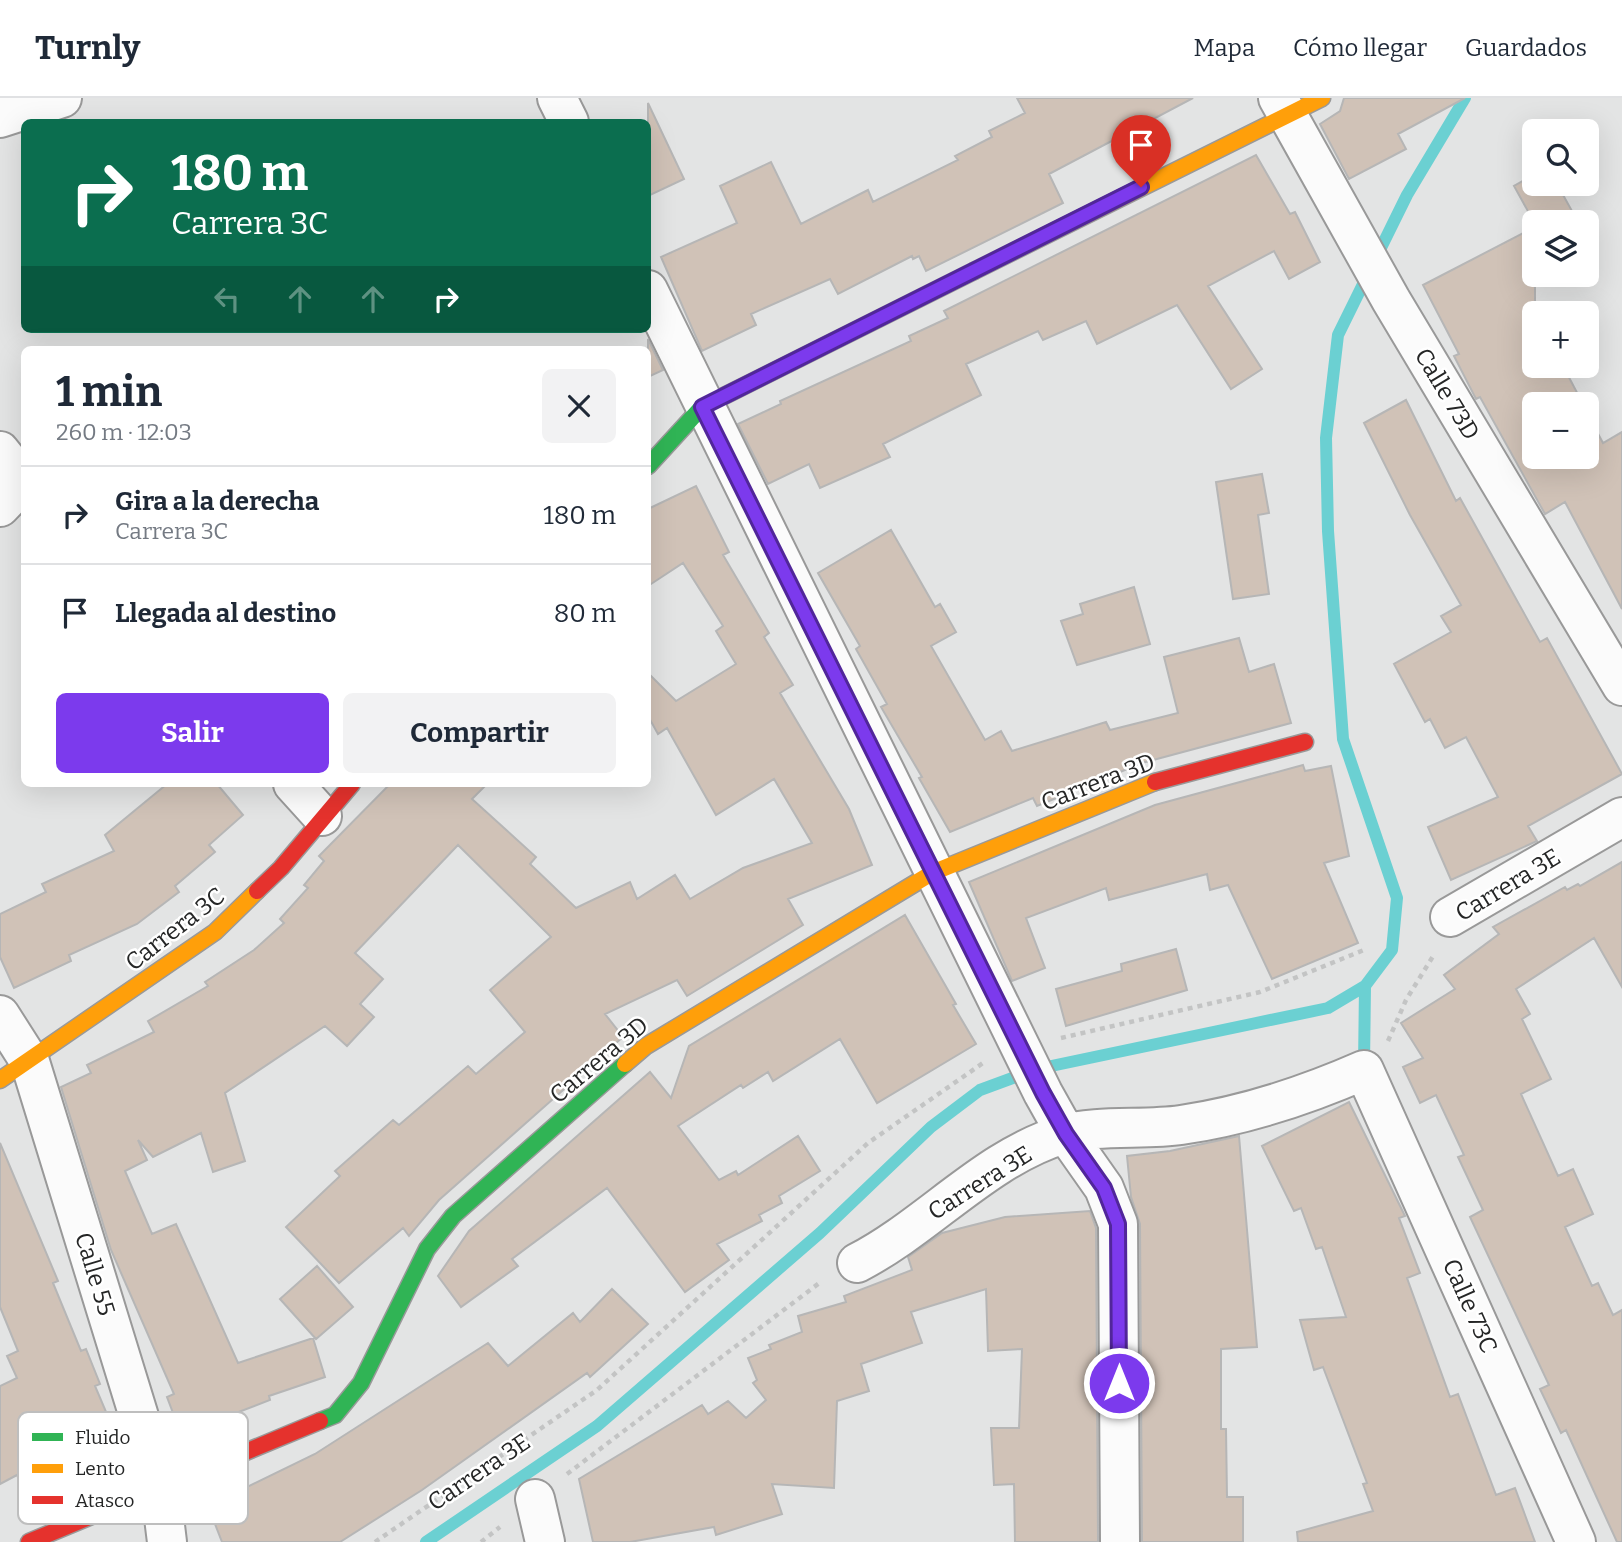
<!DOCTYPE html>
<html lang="es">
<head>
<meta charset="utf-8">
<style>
  :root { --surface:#fff; --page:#f2f2f3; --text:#1f2937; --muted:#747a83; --line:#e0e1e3; --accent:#7c3aed }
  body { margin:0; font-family:Bitter,serif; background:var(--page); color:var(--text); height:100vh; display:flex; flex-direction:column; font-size:26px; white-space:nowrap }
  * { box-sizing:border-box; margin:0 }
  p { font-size:23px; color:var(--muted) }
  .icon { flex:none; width:38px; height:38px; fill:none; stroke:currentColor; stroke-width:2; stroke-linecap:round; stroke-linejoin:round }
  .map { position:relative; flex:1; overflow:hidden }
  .sheet { position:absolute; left:21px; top:248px; width:630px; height:441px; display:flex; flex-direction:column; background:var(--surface); border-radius:10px; box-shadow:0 7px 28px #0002 }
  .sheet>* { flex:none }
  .banner { position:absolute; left:21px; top:21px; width:630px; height:214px; border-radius:10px; box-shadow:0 7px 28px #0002; background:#0b6e4f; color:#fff; overflow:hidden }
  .tools { position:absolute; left:1522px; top:21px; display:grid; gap:14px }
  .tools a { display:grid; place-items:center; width:77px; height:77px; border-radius:10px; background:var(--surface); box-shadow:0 7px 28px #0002; font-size:35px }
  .pin { position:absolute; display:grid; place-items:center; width:60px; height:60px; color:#fff; margin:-72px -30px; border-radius:50% 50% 50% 0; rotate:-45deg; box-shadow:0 0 7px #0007 }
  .pin .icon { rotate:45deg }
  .me { position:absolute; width:77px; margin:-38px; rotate:0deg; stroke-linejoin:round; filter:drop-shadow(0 0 5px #0008) }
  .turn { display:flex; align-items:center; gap:24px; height:147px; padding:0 35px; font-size:32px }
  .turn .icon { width:91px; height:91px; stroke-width:2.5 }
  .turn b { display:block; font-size:49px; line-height:60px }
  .lanes { display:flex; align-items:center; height:66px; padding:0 35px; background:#0003; justify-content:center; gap:35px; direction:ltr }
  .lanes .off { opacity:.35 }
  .round { display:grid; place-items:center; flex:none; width:74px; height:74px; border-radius:10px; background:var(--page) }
  .headline { display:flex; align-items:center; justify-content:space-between; height:119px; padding:0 35px }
  h1 { font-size:42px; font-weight:700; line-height:52px }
  .primary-button { display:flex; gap:14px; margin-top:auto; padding:14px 35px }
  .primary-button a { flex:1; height:80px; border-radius:10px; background:var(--accent); color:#fff; font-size:28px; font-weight:700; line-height:80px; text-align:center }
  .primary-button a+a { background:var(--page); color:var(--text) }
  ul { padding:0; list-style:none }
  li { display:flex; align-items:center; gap:21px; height:98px; padding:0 35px; border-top:2px solid var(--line) }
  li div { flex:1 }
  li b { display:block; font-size:26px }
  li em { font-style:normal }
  header { display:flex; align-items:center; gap:42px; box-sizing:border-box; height:98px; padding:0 35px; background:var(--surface); border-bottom:2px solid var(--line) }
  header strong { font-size:33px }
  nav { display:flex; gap:38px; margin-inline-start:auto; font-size:24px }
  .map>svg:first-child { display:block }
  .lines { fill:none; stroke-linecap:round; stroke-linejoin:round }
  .stream { stroke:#6bd0d2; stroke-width:12 }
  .building { fill:#d0c2b7; stroke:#b6b6b6; stroke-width:2 }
  .street-casing { stroke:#999; stroke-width:42 }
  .fast-casing { stroke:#999; stroke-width:19 }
  .slow-casing { stroke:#999; stroke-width:19 }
  .jam-casing { stroke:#999; stroke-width:19 }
  .path { stroke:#c3c4c4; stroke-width:4.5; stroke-dasharray:5 5; stroke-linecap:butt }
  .street { stroke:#fbfbfb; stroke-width:38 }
  .fast { stroke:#30b455; stroke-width:16 }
  .slow { stroke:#ff9f0a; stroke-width:16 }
  .jam { stroke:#e5322d; stroke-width:16 }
  .route-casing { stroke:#51269a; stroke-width:18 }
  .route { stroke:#7c3aed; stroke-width:12 }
  .labels { text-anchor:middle; stroke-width:5; stroke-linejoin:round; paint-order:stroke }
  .street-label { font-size:24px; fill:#252626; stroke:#fff }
  .key { fill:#fff; stroke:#bebebe; stroke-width:2 }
  .key-label { font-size:19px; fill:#252626 }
</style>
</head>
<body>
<header>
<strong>Turnly</strong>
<nav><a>Mapa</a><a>Cómo llegar</a><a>Guardados</a></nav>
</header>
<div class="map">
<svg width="1622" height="1444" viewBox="0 0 1622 1444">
  <rect width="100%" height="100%" fill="#e3e4e4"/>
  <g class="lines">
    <path class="stream" d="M1364,968L1365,888
      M426,1444L597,1328L820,1135L931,1029L980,992L1037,971L1328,910L1365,888L1392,852L1397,800L1343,641L1328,433L1326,340L1338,237L1407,97L1465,0"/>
  </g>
  <path class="building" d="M1017,0H1193L1049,76L1063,105L926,173L919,158L913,161L912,158L838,196L830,181L751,216L756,227L702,253L661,159L737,125L720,88L771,64L801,126L868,92L873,104L958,62L955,58L992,39L989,33L1025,15Z
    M1344,0H1465L1398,36L1406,51L1349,81L1320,26L1340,13Z
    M648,5L684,81L648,98Z
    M1256,57L1290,116L1295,114L1320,164L1289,181L1274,153L1208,188L1262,271L1231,291L1177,207L1097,246L1086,223L1043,242L1038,233L966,266L981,297L883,346L890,359L820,390L809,366L768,386L738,326L781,306L780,303L911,243L909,238L948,220L944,213Z
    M1535,76V86H1557L1578,124H1534L1514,88Z
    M1535,129V268H1563L1583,306H1535V359H1587V315L1603,345L1622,334V511L1565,404L1545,416L1480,299L1476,301L1454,258L1459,256L1423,187Z
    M648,241L663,272L648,279Z
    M1406,302L1456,403L1460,400L1540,544L1547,540L1622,676L1528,728L1537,743L1451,782L1428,729L1498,699L1466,639L1445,650L1430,621L1425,624L1394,566L1451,534L1441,518L1461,507L1410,417L1364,325Z
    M1262,376L1269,415L1258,417L1269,496L1233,501L1216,384Z
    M696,388L729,454L723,457L769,535L764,539L793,587L780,595L849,711L872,767L788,801L803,827L687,898L677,882L605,916L623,939L439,1102L409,1138L403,1130L339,1185L286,1129L340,1078L335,1073L393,1022L399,1027L468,968L476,976L525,934L490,892L551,839L458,747L355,855L383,881L360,906L374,919L347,948L325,928L225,995L245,1063L213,1074L201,1035L153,1059L138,1042L147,1062L125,1073L152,1136L176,1126L238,1265L313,1240L325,1279L269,1298L270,1302L181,1336L167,1299L174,1296L111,1152L61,989L91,975L87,967L154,934L148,923L208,888L205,884L254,852L284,825L280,821L308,790L304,787L324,763L319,758L390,686H487L472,701L536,759L530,766L576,810L630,784L637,801L675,777L690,801L743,770L812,745L774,681L716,717L667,630L658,636L648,618V575L676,603L736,566L716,533L723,528L683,465L648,488V411Z
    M891,432L935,509L940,506L956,534L931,548L985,642L1001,633L1012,653L1106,624L1110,632L1178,615L1164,559L1239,540L1249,574L1274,566L1291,625L1142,665L1037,708L1033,700L950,734L919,680L922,679L881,609L887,606L856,551L860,548L818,475Z
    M1134,489L1150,546L1077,567L1061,523L1083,516L1080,506Z
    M1303,667L1305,673L1331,668L1349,758L1324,765L1358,845L1272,881L1228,787L1210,792L1207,776L1109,802L1106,790L1026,820L1045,870L1012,883L969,784L1155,707Z
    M167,686H217L243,717L209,747L215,754L175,788L179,794L137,826L69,857L71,863L14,890L0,859V816L46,794L42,786L114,753L105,737Z
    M1622,764V889L1594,840L1516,891L1530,916L1522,921L1551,981L1521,996L1558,1078L1573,1071L1593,1116L1565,1129L1592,1188L1598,1185L1613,1217L1622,1212V1444H1617L1566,1332L1561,1335L1540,1291L1549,1287L1470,1119L1483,1112L1458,1059L1464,1057L1436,997L1420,1005L1403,969L1423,960L1401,925L1455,891L1444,877L1499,836L1493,829L1565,789L1567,792L1578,786L1580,788Z
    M905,817L956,906L953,907L976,946L877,1005L840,941L773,983L768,974L743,990L741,987L678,1028L719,1082L736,1073L738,1077L798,1038L820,1073L779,1098L782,1105L759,1117L762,1123L717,1146L729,1162L685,1194L607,1090L512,1161L518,1168L461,1209L438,1178L469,1133L650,974L671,1000L689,948Z
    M1176,851L1187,892L1066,928L1056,891L1122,873L1121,866Z
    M1349,1004L1405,1118L1399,1120L1420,1175L1407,1180L1450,1299L1458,1296L1496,1397L1515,1390L1535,1444H1298L1297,1434L1373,1413L1363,1386L1367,1385L1323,1269L1314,1272L1300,1222L1346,1219L1322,1149L1316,1151L1301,1110L1294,1113L1262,1048Z
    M1239,1038L1257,1249L1221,1251V1331H1226L1227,1399H1243V1444H1142L1140,1126L1131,1099L1127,1058L1170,1053Z
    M0,1045L58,1183L53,1185L81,1253L86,1251L100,1286L95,1288L112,1328L105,1331L119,1366L43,1398L36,1382L22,1388L17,1377L0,1386V1288L17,1280L7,1258L18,1253L0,1209Z
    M1090,1113L1096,1130L1098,1444H1015L1014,1386L994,1387L991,1330H1019L1022,1251L988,1253L986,1191L911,1214L922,1245L861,1266L869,1293L837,1303L834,1390L772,1386L782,1416L716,1437L714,1429L630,1444H593L579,1381L702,1307L708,1316L728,1303L746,1320L766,1302L753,1285L757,1282L748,1260L771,1251L769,1247L802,1234L798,1218L846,1204L844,1198L912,1172L908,1159L942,1135L1005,1119Z
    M317,1168L353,1209L316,1241L280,1201Z
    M612,1191L648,1226L590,1279L587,1275L422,1392L340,1444H222L208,1408L315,1356L488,1245L508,1268L573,1215L580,1224Z"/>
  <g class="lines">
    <g class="street-casing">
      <path id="street" d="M557,0L569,24
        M1278,0L1391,202L1622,588
        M0,20L62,0
        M648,192L1043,995L1066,1036L1104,1090L1118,1126L1120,1444
        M0,353L24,383
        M0,409L24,384
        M293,686L322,718
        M1450,819L1622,719
        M0,917L30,964L160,1387L167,1444
        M857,1165C929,1128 985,1060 1064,1036C1094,1027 1147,1032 1181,1027C1243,1018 1307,997 1364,972L1576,1444
        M535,1401L545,1444"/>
    </g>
    <g class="fast-casing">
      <path id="fast" d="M648,368L702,309L974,173
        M320,1323L335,1317L361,1285L427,1151L453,1118L625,966"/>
    </g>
    <g class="slow-casing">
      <path id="slow" d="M974,173L1322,0
        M625,966L646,948L932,775L1155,684
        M0,982L215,834L257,793"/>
    </g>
    <g class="jam-casing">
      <path id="jam" d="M1155,684L1305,644
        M257,793L281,770L352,686
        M29,1444L320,1323"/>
    </g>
    <path class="path" d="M1061,940L1260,894L1364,852
      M1388,943L1406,902L1435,855
      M567,1376L822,1183
      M375,1444L597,1292L868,1045L983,965
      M481,1444L500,1429"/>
    <use href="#street" class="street"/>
    <use href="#fast" class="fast"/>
    <use href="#slow" class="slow"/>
    <use href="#jam" class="jam"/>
  </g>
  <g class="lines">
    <g class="route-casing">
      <path id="route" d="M1119,1285L1118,1126L1104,1090L1066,1036L1043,995L702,309L1141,89"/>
    </g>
    <use href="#route" class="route"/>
  </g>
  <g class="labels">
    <g class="street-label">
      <text transform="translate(1447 296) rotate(59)" y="8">Calle 73D</text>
      <text transform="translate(1098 684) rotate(-21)" y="8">Carrera 3D</text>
      <text transform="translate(1508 787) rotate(-31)" y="8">Carrera 3E</text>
      <text transform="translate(175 831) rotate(-38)" y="8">Carrera 3C</text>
      <text transform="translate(599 962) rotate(-40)" y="8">Carrera 3D</text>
      <text transform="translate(980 1085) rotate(-32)" y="8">Carrera 3E</text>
      <text transform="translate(95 1176) rotate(73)" y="8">Calle 55</text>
      <text transform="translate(1470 1208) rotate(66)" y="8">Calle 73C</text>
      <text transform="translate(479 1374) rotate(-34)" y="8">Carrera 3E</text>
    </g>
  </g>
  <rect x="18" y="1314" width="230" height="112" rx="10" class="key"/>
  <rect x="32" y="1335" width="31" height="8" fill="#30b455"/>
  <rect x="32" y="1366" width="31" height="9" fill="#ff9f0a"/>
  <rect x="32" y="1398" width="31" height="8" fill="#e5322d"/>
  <g class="key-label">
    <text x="75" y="1346">Fluido</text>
    <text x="75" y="1377">Lento</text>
    <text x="75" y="1409">Atasco</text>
  </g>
</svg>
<div class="tools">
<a><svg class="icon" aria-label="search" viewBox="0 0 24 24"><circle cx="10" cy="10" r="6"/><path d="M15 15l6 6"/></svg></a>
<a><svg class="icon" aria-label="layers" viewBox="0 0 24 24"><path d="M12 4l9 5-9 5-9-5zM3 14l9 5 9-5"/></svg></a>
<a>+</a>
<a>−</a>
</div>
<div class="pin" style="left:1141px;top:89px;background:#d93025"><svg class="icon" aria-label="arrive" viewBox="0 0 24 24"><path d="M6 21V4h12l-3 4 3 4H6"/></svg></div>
<svg class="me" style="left:1119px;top:1285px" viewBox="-20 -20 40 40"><circle r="17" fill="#7c3aed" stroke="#fff" stroke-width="3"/><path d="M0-11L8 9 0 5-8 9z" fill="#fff"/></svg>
<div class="banner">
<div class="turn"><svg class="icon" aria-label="right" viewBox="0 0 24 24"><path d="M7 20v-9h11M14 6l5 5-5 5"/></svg><div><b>180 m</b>Carrera 3C</div></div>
<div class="lanes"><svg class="icon off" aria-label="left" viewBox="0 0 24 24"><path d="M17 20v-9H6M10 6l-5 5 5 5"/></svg><svg class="icon off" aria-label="ahead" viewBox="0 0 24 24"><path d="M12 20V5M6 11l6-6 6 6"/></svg><svg class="icon off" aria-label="ahead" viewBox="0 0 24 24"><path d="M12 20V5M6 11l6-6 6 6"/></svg><svg class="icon" aria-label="right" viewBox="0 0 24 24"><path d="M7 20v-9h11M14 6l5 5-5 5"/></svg></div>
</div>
<section class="sheet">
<div class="headline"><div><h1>1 min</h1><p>260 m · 12:03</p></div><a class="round"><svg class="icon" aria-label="close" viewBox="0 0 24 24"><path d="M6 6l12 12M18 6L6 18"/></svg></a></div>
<ul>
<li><svg class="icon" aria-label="right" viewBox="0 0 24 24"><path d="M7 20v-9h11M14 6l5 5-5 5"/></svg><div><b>Gira a la derecha</b><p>Carrera 3C</p></div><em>180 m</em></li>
<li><svg class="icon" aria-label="arrive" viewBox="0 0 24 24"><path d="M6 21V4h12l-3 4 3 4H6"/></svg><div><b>Llegada al destino</b></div><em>80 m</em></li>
</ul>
<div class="primary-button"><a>Salir</a><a>Compartir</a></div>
</section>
</div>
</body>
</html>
